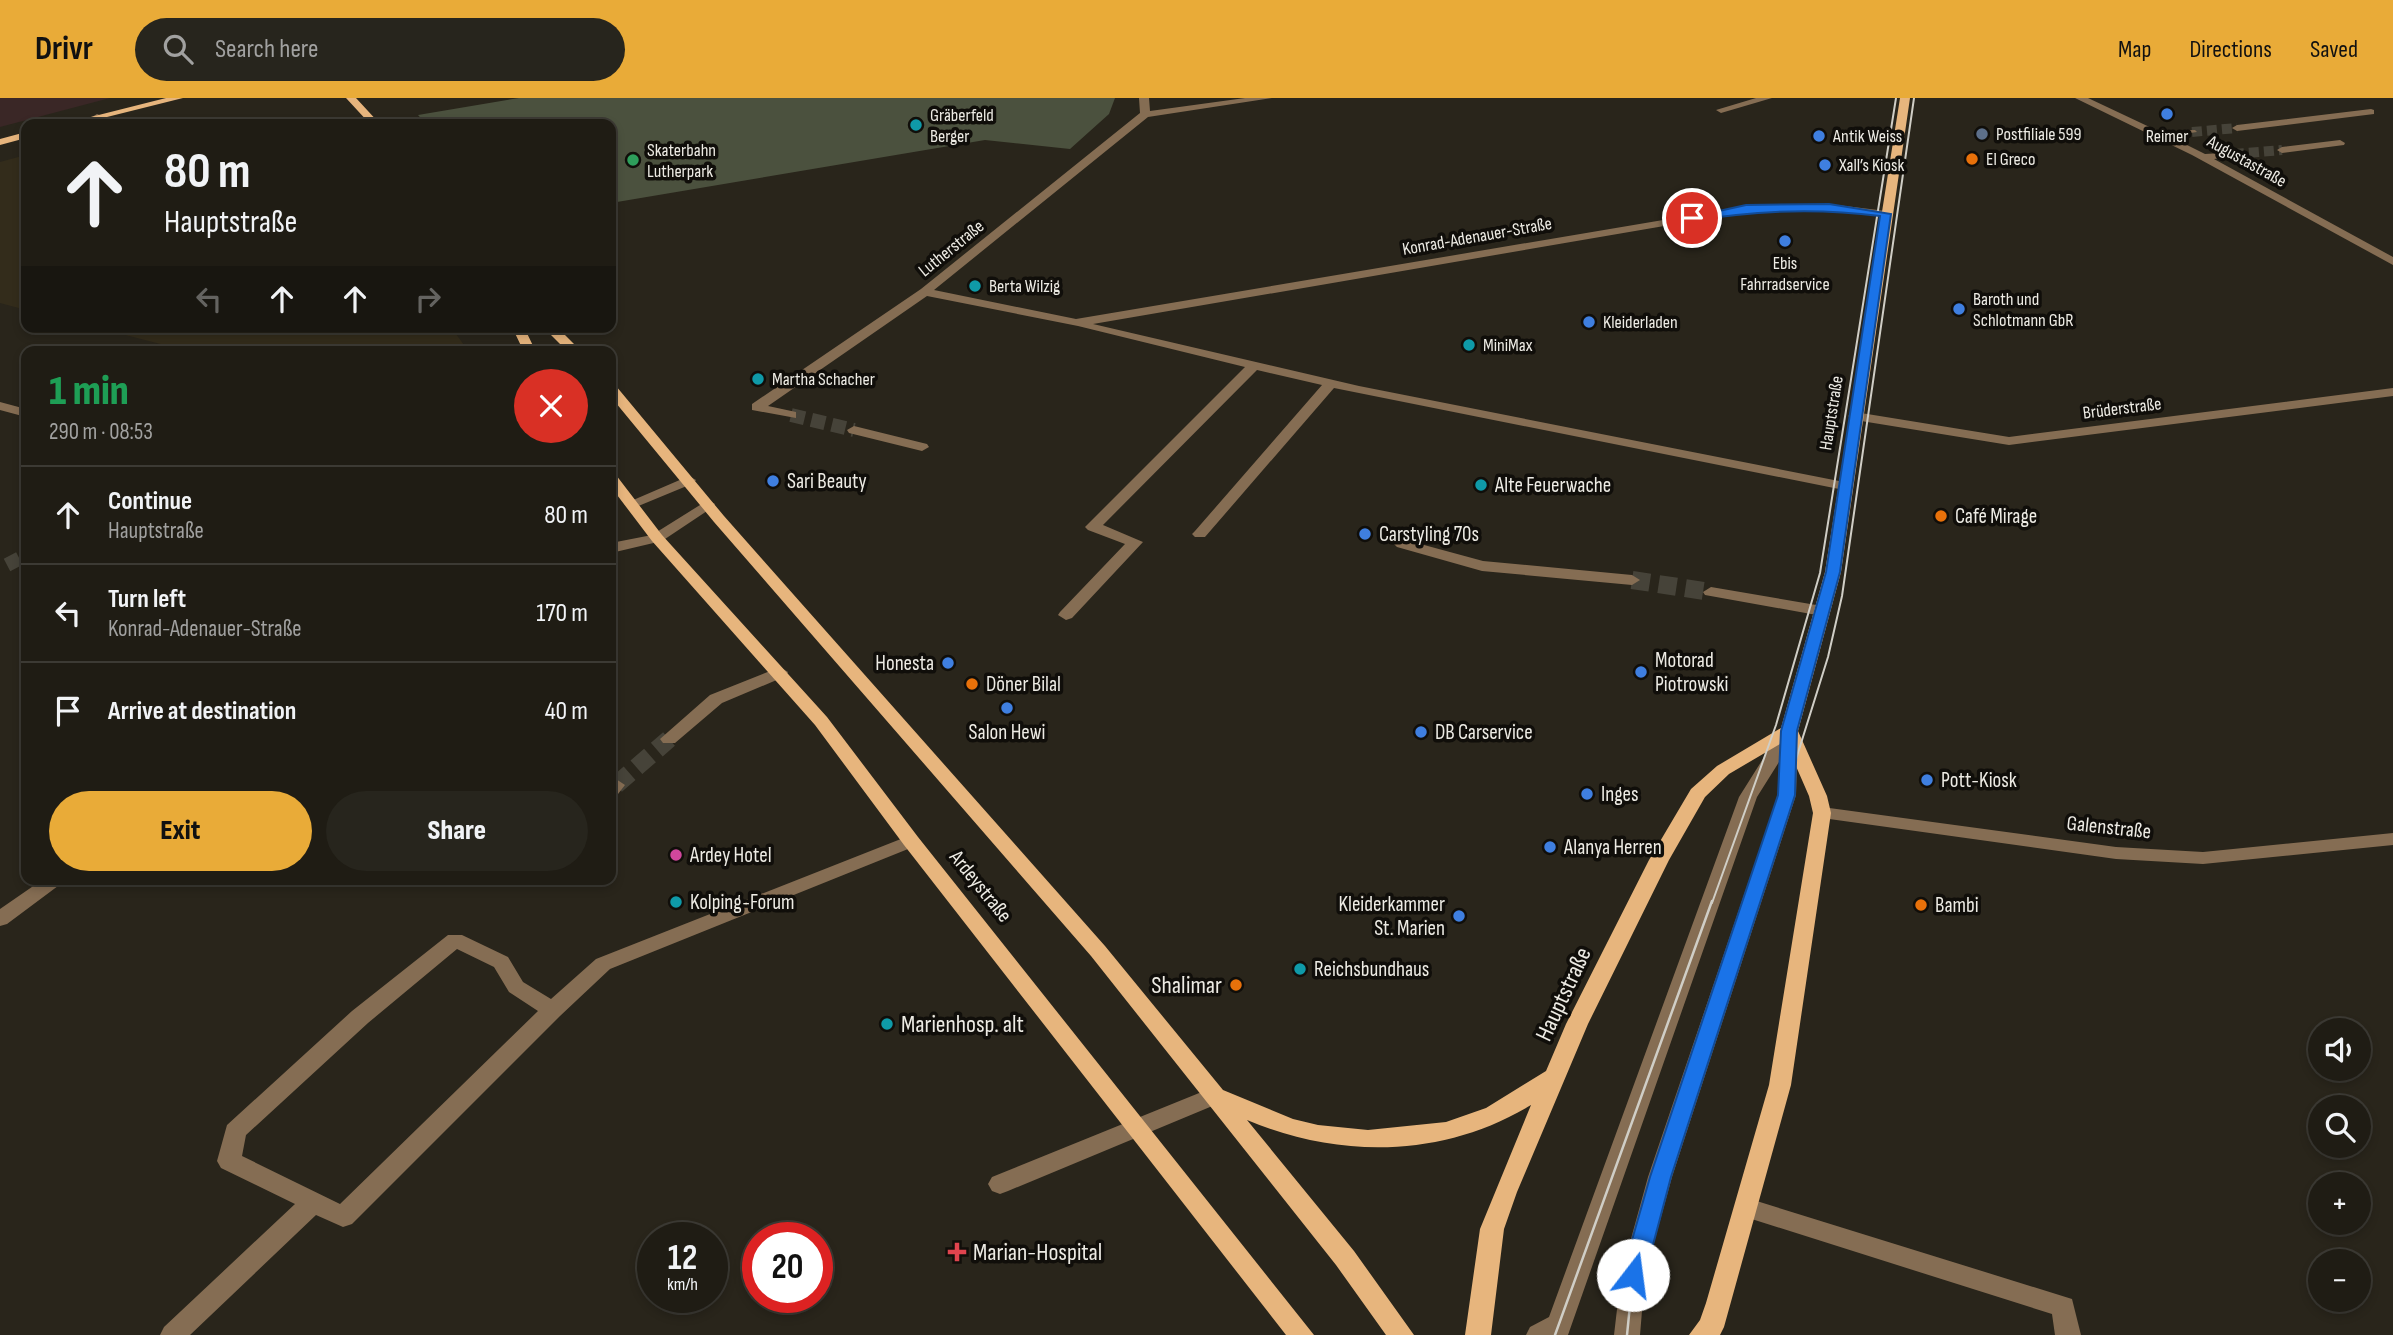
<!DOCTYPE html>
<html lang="en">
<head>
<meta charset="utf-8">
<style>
  :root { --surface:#1f1c14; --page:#27251d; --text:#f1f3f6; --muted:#a1a1a0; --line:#3c3a34; --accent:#e9ab38 }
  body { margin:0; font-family:"Sofia Sans Condensed",sans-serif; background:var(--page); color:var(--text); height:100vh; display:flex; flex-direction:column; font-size:26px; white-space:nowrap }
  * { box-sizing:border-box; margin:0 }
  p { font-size:23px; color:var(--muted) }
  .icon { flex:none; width:38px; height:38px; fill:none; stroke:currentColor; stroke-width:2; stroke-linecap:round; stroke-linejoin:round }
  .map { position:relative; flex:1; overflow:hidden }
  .details { position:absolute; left:21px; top:248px; width:595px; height:539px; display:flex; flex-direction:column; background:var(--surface); border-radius:14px; box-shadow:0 4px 10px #0003,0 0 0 2px var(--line) }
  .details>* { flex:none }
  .banner { position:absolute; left:21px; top:21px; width:595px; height:214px; border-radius:14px; box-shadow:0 4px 10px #0003,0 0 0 2px var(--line); background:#1f1c14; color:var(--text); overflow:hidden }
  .fabs { position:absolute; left:2308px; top:920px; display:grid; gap:14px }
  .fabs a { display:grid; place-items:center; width:63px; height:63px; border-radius:50%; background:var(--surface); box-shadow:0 4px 10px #0003,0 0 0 2px var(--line); font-size:35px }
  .speed { position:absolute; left:637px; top:1124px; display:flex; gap:14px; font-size:35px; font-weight:700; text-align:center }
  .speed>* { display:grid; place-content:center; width:91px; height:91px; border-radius:50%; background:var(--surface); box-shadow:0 4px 10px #0003,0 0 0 2px var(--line); line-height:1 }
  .speed small { font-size:18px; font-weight:400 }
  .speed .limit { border:10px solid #d22; background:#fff; color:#111 }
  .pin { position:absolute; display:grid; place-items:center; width:60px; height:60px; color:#fff; margin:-30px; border:4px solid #fff; border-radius:50%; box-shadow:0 2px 7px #0007 }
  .me { position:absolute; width:77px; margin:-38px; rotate:15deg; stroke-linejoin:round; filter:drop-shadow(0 0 5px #0008) }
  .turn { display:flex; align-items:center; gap:24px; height:147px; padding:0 28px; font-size:32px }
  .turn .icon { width:91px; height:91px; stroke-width:2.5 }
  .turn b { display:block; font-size:49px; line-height:60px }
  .lanes { display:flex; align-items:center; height:66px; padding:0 28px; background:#0003; justify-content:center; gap:35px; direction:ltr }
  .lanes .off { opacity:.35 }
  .round { display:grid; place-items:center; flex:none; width:74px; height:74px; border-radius:37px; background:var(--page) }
  .headline { display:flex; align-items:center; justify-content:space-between; height:119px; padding:0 28px }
  h1 { font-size:42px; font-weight:800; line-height:52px; color:#1e9e55 }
  .action { display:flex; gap:14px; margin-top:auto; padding:14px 28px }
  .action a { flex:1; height:80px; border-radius:42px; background:var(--accent); color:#111; font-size:28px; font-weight:800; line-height:80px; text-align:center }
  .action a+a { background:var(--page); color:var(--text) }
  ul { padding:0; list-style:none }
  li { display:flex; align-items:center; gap:21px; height:98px; padding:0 28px; border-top:2px solid var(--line) }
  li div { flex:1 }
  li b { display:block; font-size:26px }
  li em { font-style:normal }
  header { display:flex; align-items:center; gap:42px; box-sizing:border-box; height:98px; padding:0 35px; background:var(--accent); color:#111 }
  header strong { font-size:33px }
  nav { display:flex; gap:38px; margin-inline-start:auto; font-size:24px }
  .search { width:490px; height:63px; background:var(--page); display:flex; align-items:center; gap:18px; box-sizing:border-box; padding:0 24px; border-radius:38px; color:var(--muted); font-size:26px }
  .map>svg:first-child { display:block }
  .built { fill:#332c1b }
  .industrial { fill:#3a2726 }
  .green { fill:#4b513e }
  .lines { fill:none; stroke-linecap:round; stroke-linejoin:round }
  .minor-tunnel-far2 { stroke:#464339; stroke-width:10; stroke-dasharray:10 5; stroke-linecap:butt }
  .minor-tunnel-far1 { stroke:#464339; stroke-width:14; stroke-dasharray:14 7; stroke-linecap:butt }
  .minor-tunnel { stroke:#464339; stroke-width:18; stroke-dasharray:18 9; stroke-linecap:butt }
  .minor { fill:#856d53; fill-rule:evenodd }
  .major { fill:#e7b57d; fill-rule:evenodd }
  .tram-far1 { stroke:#d0cec6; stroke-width:2 }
  .tram { stroke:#d0cec6; stroke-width:2.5 }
  .route { fill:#1a73e8; stroke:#114b97; stroke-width:2 }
  .shop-dot { fill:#3f7fe0; stroke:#100e0a; stroke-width:2.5 }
  .culture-dot { fill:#0f9aa8; stroke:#100e0a; stroke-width:2.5 }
  .service-dot { fill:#5c6f8a; stroke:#100e0a; stroke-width:2.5 }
  .food-dot { fill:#e8710a; stroke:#100e0a; stroke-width:2.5 }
  .leisure-dot { fill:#2e9e5b; stroke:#100e0a; stroke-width:2.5 }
  .hotel-dot { fill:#d1479c; stroke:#100e0a; stroke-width:2.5 }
  .health-dot { fill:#e0444e; stroke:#100e0a; stroke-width:2.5 }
  .labels { text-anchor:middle; stroke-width:7; stroke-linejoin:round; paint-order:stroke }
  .far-poi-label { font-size:18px; fill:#edebe4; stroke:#100e0a; text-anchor:start }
  .far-street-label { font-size:18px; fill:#edebe4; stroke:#100e0a }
  .poi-label { font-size:21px; fill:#edebe4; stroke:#100e0a; text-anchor:start }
  .street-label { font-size:21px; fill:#edebe4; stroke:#100e0a }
  .near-poi-label { font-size:24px; fill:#edebe4; stroke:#100e0a; text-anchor:start }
  .near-street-label { font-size:24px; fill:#edebe4; stroke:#100e0a }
</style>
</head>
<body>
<header>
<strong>Drivr</strong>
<div class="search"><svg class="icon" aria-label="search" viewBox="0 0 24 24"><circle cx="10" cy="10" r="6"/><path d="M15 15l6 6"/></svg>Search here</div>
<nav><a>Map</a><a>Directions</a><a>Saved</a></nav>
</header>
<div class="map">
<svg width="2393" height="1237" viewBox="0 0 2393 1237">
  <rect width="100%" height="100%" fill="#29251b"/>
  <path class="built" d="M22,58L26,59V212L0,205V64Z
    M94,229H451L469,254H192Z"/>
  <path class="industrial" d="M0,0H110L0,29Z"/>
  <path class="green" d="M519,0H1115L1109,16L1070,51L985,42L611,105V26H426L418,17Z"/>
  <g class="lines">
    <path class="minor-tunnel-far2" d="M2192,34L2237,30
      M2234,56L2282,52"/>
    <path class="minor-tunnel-far1" d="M791,317L854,332
      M7,467L26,457"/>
    <path class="minor-tunnel" d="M1632,482L1711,494
      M616,687L669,641"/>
    <path class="minor" d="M1139,0H1149L1150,13L1245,0H1272L1148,19L934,192L1076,221L1746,108L1829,106L1886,113L1891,116L1890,118L1829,112L1746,114L1093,226L1359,288L1844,384L1851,388L1844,392L1334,290L1205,439H1195L1192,436L1195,433L1322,287L1257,272L1103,427L1143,444L1072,520L1066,522L1058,517L1060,514L1125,446L1088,432L1085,429L1245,269L1078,228L927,198L768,308L796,314V320L752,312V306L921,191L1140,15Z
      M1756,0H1772L1721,15L1716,12Z
      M2075,0H2088L2158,33L2195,32L2197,34L2169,38L2205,56L2238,54V58L2214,61L2393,159V167L2192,57Z
      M2371,11L2374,12V16L2237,33L2232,30L2237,27Z
      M97,16L118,24L120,26C110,27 100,26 92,19Z
      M2340,42L2345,45L2344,47L2282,55L2277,52L2282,49Z
      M2393,290V298L2009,347L1855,322L1848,318L1855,314L2009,339Z
      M0,304L26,311V319L0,312Z
      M854,328L927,346L929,349L922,353L849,335L847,332Z
      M689,378L696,382L694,385L636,409L631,410L624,406Z
      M708,402L715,406L713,409L662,443L611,455V445L652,437Z
      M1402,441L1483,463L1632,477L1640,482L1632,487L1482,473L1397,449L1394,446Z
      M1711,489L1822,508L1830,513L1822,518L1705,497L1703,494Z
      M780,569L788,574L786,578L722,605L675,645H663L660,641L710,597Z
      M1789,628L1798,633L1796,697L1672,1079L1645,1177L1640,1237H1614L1621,1177L1648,1079L1778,697L1779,664L1757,699L1568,1237H1526L1530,1229L1549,1219L1739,699L1783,629Z
      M616,681L625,687L618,696L611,698V683Z
      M1822,709L2116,749L2203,754L2393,735V747L2203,766L2116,761L1815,719L1813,715L1815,711Z
      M911,737L921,743L918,747L610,871L560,918L352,1126L343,1129L316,1117L190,1237H160L164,1229L295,1106L221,1070L217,1063L227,1027L352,913L448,837H462L508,859L523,884L551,901L596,861ZM457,851L494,869L509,894L538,913L340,1106L242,1058L246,1037L368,925Z
      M42,782H66L7,826L0,828V811Z
      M1214,989L1222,992L1225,998L1222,1004L1008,1093L1000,1096L992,1093L988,1086L992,1079Z
      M1747,1100L2072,1201L2081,1237H2055L2052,1216L1739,1117L1735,1110L1739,1103Z"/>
    <path class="major" d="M166,0H183L79,26H63Z
      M346,0H356L380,26H370Z
      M1900,0H1910L1841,474L1798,633L1827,698L1831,715L1791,987L1724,1229L1720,1237H1689L1700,1222L1706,1205L1769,987L1813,715L1809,698L1785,643L1729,676L1705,699L1669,762L1588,926L1517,1094L1504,1131L1491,1237H1465L1480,1131L1531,1007C1444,1060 1339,1061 1247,1022L1354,1153L1414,1237H1386L1336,1167L1091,858L714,424L611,299V287L616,288L724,418L1105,848L1223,992L1293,1021L1318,1027L1368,1032L1446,1024L1486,1010L1546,973L1566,926L1649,762L1691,691L1717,668L1781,630L1825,474Z
      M26,34V40L0,47V41Z
      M512,229H524L536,254H524Z
      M543,229H557L582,254H568Z
      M611,376L616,377L662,437L827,619L918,739L1314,1237H1286L904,747L815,627L652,443L611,389Z"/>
    <path class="tram-far1" d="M1712,805L1776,627L1820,475L1896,0
      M1751,805L1828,559L1842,498L1914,0"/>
    <path class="tram" d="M1555,1237L1712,803
      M1627,1237L1633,1177L1660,1079L1752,803"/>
  </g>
  <path class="route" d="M1829,106L1891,116L1840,474L1797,633L1795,697L1671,1079L1645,1177L1641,1184L1633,1187L1625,1184L1622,1177L1650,1079L1778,697L1781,633L1826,474L1880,118C1816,110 1756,112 1692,123L1687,120L1746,107Z"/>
  <g class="shop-dot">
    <circle cx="2167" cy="16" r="7"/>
    <circle cx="1819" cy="38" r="7"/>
    <circle cx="1825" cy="67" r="7"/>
    <circle cx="1785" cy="143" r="7"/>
    <circle cx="1959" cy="211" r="7"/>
    <circle cx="1589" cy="224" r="7"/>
    <circle cx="773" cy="383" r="7"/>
    <circle cx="1365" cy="436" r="7"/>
    <circle cx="948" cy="565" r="7"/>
    <circle cx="1641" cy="574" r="7"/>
    <circle cx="1007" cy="610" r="7"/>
    <circle cx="1421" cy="634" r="7"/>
    <circle cx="1927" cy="682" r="7"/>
    <circle cx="1587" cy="696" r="7"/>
    <circle cx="1550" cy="749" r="7"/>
    <circle cx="1459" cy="818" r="7"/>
  </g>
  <g class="culture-dot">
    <circle cx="916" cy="27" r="7"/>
    <circle cx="975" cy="188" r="7"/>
    <circle cx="1469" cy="247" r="7"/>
    <circle cx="758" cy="281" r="7"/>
    <circle cx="1481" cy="387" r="7"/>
    <circle cx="676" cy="804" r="7"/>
    <circle cx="1300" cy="871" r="7"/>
    <circle cx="887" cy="926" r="7"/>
  </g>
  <circle class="service-dot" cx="1982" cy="36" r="7"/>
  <g class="food-dot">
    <circle cx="1972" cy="61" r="7"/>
    <circle cx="1941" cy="418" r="7"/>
    <circle cx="972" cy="586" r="7"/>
    <circle cx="1921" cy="807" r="7"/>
    <circle cx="1236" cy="887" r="7"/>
  </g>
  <circle class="leisure-dot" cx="633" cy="62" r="7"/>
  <circle class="hotel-dot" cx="676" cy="757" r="7"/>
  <path class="health-dot" d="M953.5 1143.5h7v7h7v7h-7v7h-7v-7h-7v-7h7z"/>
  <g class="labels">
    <g class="far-poi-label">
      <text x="930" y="23">Gräberfeld<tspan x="930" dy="21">Berger</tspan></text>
      <text x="1996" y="42">Postfiliale 599</text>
      <text x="1833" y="44">Antik Weiss</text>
      <text x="2167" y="44" text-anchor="middle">Reimer</text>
      <text x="647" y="58">Skaterbahn<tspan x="647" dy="21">Lutherpark</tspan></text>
      <text x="1986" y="67">El Greco</text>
      <text x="1839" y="73">Xall’s Kiosk</text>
      <text x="1785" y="171" text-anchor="middle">Ebis<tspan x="1785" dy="21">Fahrradservice</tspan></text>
      <text x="989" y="194">Berta Wilzig</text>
      <text x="1973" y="207">Baroth und<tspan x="1973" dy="21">Schlotmann GbR</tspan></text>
      <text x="1603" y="230">Kleiderladen</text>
      <text x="1483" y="253">MiniMax</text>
      <text x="772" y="287">Martha Schacher</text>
    </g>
    <g class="far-street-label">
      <text transform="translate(2247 63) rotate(29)" y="6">Augustastraße</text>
      <text transform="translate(1477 138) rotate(-10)" y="6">Konrad-Adenauer-Straße</text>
      <text transform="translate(951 150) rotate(-39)" y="6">Lutherstraße</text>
      <text transform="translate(2122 310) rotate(-7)" y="6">Brüderstraße</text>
      <text transform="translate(1831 315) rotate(-81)" y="6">Hauptstraße</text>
    </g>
    <g class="poi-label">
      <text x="787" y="390">Sari Beauty</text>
      <text x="1495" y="394">Alte Feuerwache</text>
      <text x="1955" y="425">Café Mirage</text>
      <text x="1379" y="443">Carstyling 70s</text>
      <text x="1655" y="569">Motorad<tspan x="1655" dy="24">Piotrowski</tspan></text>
      <text x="934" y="572" text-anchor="end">Honesta</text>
      <text x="986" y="593">Döner Bilal</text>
      <text x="1007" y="641" text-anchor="middle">Salon Hewi</text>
      <text x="1435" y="641">DB Carservice</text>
      <text x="1941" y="689">Pott-Kiosk</text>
      <text x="1601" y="703">Inges</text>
      <text x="1564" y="756">Alanya Herren</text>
      <text x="690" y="764">Ardey Hotel</text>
      <text x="690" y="811">Kolping-Forum</text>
      <text x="1445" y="813" text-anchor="end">Kleiderkammer<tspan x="1445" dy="24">St. Marien</tspan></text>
      <text x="1935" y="814">Bambi</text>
      <text x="1314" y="878">Reichsbundhaus</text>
    </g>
    <g class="street-label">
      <text transform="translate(2109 729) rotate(6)" y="7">Galenstraße</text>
      <text transform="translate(981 788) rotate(51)" y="7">Ardeystraße</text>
    </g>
    <g class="near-poi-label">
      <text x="1222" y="895" text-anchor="end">Shalimar</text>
      <text x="901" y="934">Marienhosp. alt</text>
      <text x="973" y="1162">Marian-Hospital</text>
    </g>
    <g class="near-street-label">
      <text transform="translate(1563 896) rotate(-65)" y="8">Hauptstraße</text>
    </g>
  </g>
</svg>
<div class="fabs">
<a><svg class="icon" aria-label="sound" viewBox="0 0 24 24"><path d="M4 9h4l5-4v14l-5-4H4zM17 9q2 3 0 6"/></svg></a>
<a><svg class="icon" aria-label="search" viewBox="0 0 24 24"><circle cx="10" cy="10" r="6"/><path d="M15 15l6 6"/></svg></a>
<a>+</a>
<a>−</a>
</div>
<div class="speed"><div>12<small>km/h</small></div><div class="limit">20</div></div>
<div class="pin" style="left:1692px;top:120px;background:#d93025"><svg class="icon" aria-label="arrive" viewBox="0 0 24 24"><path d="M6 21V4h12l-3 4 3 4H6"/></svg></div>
<svg class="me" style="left:1633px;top:1177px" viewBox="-20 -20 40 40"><circle r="19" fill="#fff"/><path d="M0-13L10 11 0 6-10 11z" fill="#1a73e8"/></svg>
<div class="banner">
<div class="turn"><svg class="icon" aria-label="ahead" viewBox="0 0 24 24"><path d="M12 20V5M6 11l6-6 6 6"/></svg><div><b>80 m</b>Hauptstraße</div></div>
<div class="lanes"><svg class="icon off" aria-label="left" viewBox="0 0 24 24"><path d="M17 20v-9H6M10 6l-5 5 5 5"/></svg><svg class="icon" aria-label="ahead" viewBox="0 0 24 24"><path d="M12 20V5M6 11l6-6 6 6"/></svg><svg class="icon" aria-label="ahead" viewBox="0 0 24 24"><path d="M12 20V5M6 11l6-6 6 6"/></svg><svg class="icon off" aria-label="right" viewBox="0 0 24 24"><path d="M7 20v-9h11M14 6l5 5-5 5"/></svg></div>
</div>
<section class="details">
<div class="headline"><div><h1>1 min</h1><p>290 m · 08:53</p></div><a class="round" style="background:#d93025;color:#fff"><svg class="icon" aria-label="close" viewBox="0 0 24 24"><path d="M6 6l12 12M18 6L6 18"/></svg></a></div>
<ul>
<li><svg class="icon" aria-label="ahead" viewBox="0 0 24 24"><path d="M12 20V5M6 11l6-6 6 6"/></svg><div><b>Continue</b><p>Hauptstraße</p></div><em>80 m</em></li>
<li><svg class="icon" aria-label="left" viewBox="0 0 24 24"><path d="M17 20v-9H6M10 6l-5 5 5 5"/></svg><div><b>Turn left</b><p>Konrad-Adenauer-Straße</p></div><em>170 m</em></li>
<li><svg class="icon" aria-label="arrive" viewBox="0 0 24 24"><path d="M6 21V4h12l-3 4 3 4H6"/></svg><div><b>Arrive at destination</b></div><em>40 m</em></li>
</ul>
<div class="action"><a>Exit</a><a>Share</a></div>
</section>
</div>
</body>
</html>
